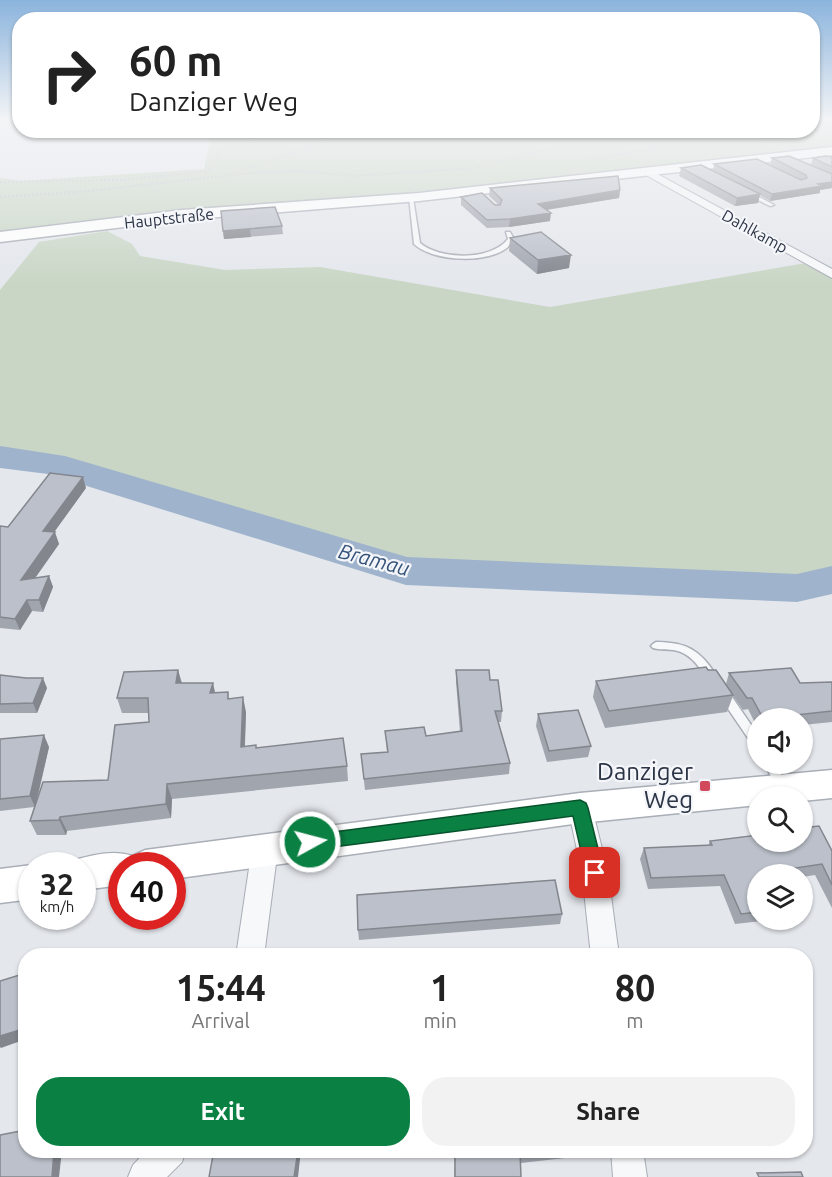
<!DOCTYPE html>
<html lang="en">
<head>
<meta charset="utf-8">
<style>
  :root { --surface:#fff; --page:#f2f2f2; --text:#222; --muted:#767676; --accent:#0b8043 }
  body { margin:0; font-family:Ubuntu,sans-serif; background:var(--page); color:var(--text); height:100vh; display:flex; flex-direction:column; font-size:22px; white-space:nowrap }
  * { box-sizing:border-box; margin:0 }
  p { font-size:20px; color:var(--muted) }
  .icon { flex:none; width:33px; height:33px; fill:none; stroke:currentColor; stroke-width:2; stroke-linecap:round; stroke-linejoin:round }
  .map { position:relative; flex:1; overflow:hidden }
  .drawer { position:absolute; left:18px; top:948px; width:795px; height:210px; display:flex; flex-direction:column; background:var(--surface); border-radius:24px; box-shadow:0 2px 4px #0004 }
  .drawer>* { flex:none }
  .guide { position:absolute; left:12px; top:12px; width:808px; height:126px; border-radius:24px; box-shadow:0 2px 4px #0004; background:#fff; color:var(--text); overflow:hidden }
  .buttons { position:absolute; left:747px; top:708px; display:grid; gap:12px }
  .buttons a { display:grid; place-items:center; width:66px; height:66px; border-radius:50%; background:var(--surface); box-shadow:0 2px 4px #0004; font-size:30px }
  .speed { position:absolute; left:18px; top:852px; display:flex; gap:12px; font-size:30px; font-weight:700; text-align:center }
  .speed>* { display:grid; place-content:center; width:78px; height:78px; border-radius:50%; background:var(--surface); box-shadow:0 2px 4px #0004; line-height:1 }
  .speed small { font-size:15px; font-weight:400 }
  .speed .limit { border:9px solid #d22; background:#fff; color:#111 }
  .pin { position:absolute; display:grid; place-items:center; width:51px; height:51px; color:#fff; margin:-26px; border-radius:12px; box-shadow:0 3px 9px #0006 }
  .me { position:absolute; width:66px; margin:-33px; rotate:83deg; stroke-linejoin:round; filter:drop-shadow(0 0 4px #0008) }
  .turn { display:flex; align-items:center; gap:21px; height:126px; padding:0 18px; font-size:27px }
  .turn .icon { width:78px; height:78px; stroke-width:2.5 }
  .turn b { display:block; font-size:42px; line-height:51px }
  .eta { display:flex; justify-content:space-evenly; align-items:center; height:102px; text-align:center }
  .eta b { font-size:36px; font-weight:700; line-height:42px }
  .action { display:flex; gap:12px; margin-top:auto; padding:12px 18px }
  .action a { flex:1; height:69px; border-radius:24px; background:var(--accent); color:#fff; font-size:24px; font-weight:700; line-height:69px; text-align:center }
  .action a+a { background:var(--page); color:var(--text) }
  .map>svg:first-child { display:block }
  .green { fill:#c9d6c5 }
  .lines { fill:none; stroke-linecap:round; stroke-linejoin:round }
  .river { fill:#9fb4cc; fill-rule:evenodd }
  .lane-casing { stroke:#a9aeb7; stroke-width:3 }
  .street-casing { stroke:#a9aeb7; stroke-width:2 }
  .secondary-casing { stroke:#a9aeb7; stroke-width:3 }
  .path { stroke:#c2c5cb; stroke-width:2; stroke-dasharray:2 2; stroke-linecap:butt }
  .lane { fill:#f7f8fa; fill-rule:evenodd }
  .street { fill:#f7f8fa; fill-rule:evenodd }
  .secondary { fill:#fff; fill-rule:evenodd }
  .wall { fill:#a1a5ae }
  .shaded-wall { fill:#83868d }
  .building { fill:#bbc0ca; stroke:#83868d; stroke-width:1.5 }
  .route { fill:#0b8043; stroke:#07532c; stroke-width:1.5 }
  .poi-dot { fill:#d1495b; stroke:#f4f6f9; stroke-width:2 }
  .labels { text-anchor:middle; stroke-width:4.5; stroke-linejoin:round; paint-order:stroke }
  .far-street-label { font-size:16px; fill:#2b3445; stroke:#f4f6f9 }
  .water-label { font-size:21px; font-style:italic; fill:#34527a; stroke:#f4f6f9 }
  .near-poi-label { font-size:24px; fill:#2b3445; stroke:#f4f6f9; text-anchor:end }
</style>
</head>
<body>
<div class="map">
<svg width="832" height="1177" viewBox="0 0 832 1177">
  <rect width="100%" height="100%" fill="#e4e7ec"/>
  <path class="green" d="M813,119H832V148L384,196L0,233V178L20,181L204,169L212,131L813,130Z
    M107,231L132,244L140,256L225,270L320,267L550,307L806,263L832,278V577L794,585L406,568L58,461L0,452V290L39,242Z"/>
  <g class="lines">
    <path class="river" d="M0,446L65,456L407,557L797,574L832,566V594L797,602L406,585L48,474L0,468Z"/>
    <g class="lane-casing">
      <path id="lane" d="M746,192H750L774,205L770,206L746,194Z
        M409,197L413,198L420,243C440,260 491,261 508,239L506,232H510L514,239C513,240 508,246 508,247C489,264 433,262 414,244Z
        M656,642C686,642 700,650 716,675L715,678H707C698,665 689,652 673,650C666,649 659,650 653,648L651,646L653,644Z
        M724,690L728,691L758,735V748L754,747L720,697L719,694L720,691Z
        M765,764H775L787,786L785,789L781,791L777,789Z"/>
    </g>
    <g class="street-casing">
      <path id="street" d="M644,170H650L832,269V278L644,174Z
        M580,797L589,801L592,808L608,873L619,956H591L582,873L568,808L571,801Z
        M265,837L274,840L278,848L264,956H236L252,848L256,840Z
        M147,1150H186L182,1162L167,1177H128L133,1165Z
        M611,1150H643L647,1177H613Z"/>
    </g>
    <g class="secondary-casing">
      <path id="secondary" d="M832,147V155L419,201L182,220L0,242V232L182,210L419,193Z
        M832,770V798L802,801V796H758V805L580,823L172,879V866H122V885L82,890V866H68L69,862C87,856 113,849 132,856L145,850L580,793Z
        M32,865V899L0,903V869Z"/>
    </g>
    <path class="path" d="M307,130L299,139L309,148
      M690,130L784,139
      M580,161L662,147L721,146
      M234,173L309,148L347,130
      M0,182L121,180L209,171L229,136L253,130
      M0,197L90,191L258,172L299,171L355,176L474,168L558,147L664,145"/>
    <use href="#lane" class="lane"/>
    <use href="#street" class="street"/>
    <use href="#secondary" class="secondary"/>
  </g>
  <path class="wall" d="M832,157V188L820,190V193L770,201L760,195L758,203L735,206L679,176L681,168L713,171L714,164L794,177L770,164L772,158L828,173L811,164L813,158Z
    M490,188L620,190L619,198L547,210L550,221L509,227L487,228L461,205V197L499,205L489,196Z
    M221,211L282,226L283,234L224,239Z
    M510,238L569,268L537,274L509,251Z
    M86,488L54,532L59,544L35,578L49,576L53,587L43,612L32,611L20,630L0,628V526L8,527Z
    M178,670L182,683H213L215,693L228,692L229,699L246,712L245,746L347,766L348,781L172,799L171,818L67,831L66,835H37L30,821L34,807L0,811V739L49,747L37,800L108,780L149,722L148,713H122L117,698Z
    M456,670L490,680L502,711L501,722H498L510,763L509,774L365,790L361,754L387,752L385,731L426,736L460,732L456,682Z
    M708,670L726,684L729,673L800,683L832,682V722L802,725V718H758V729L748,709L743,710L733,696L727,712L605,728L593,697L596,681Z
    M0,675L47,688L37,713H0Z
    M538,714L591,746L588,757L547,762L536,726Z
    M710,841L832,851V908L815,875L802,877V874H758V920H770L735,924L720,886L648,889L640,859L644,848L708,846Z
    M562,914L560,924L359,940L358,930Z
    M455,1150L500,1152V1150H586L583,1156L521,1163V1177H454Z"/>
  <path class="shaded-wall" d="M832,182V188L820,190V193L770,201L772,194Z
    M620,190L619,198L538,211V204Z
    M760,194L758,203L735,206L737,198Z
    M551,213L550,221L509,227L510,219Z
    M250,228L251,237L224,239L223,231Z
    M571,255L569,268L537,274L538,260Z
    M83,477L86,488L47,542L43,531Z
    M55,532L59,544L26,591L21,580Z
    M49,576L53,587L43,612L39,600Z
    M27,600L32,611L20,630L15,619Z
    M178,670L182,685L176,683Z
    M43,678L47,688L37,713L33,703Z
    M213,683L216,698L210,693Z
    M243,697L246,712L244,761L241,747Z
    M44,735L49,747L35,807L30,796Z
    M167,784L172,799L171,818L166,804Z
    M60,817L67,831L66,835L59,820Z
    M26,1028V1039L1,1048L0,1047V1036Z
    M54,1150H62L59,1177H52Z
    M298,1150H301L298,1177H294Z"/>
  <path class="building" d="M789,156L832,174V182L818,184L822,186L772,194L714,164L757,159L801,180L807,178L806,175L772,158Z
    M825,156L832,157V167L813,158Z
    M701,165L760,194L737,198L681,168Z
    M618,176L620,190L538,204L551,213L510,219L487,220L461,197L482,193L495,205H500L502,200L490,188Z
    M275,207L282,226L223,231L221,211Z
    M541,232L571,255L538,260L510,238Z
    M50,473L83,477L43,531L55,532L21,580L49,576L39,600H27L15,619L0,617V526L8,527Z
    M706,667L708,670H716L733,695L609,711L596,681Z
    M791,668L800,683L832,682V711L795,715L797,718H763L752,698H747L729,673Z
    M178,670L176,683H213L210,693L228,692V699L243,697L241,747L256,745V748L343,738L347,766L167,784L166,804L60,817L59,820L30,821L43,782L108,780L115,725L149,722L148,698H117L124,672Z
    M456,670H489L490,680H498L502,711H495L510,763L364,779L361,754L388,752L385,731L424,727L426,736L462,731Z
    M0,675L26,678H43L33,703L0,704Z
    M578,710L591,746L549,751L538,714Z
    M44,735L30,796L0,799V739Z
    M819,826L832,851V885L822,864L775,871L777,874H758V912L741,914L724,875L651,878L644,848L712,845L710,841L758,835V842H802V828Z
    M555,880L562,914L358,930L357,895Z
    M26,973V1028L0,1036V981Z
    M26,1130V1150H54L52,1177H0V1135Z
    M214,1150H298L294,1177H209Z
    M455,1150L504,1152V1150H534L518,1152H520L521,1177H455Z
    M801,1172L803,1177H759L757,1173Z"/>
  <linearGradient id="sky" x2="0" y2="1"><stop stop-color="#8bb4dd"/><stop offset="0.42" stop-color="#f3f4f6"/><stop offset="1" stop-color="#f3f4f6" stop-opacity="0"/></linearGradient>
  <rect width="832" height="284" fill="url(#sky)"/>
  <path class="route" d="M580,800L586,803L588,808L604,873L602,879L595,881L589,879L586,873L573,816L310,850L304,848L301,842L304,837L310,835Z"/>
  <rect class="poi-dot" x="699" y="780" width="12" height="12" rx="3"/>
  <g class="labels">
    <g class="far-street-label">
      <text transform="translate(169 218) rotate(-6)" y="6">Hauptstraße</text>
      <text transform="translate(755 231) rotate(29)" y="6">Dahlkamp</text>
    </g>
    <g class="water-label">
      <text transform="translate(374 560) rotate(15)" y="7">Bramau</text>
    </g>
    <g class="near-poi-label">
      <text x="693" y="780">Danziger<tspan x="693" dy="28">Weg</tspan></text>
    </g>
  </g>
</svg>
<div class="buttons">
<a><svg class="icon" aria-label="sound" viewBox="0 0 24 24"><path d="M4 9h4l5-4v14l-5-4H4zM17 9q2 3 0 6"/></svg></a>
<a><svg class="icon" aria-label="search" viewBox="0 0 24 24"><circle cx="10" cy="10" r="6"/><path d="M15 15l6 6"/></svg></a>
<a><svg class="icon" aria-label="layers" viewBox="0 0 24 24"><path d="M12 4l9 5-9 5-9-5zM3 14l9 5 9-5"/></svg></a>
</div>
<div class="speed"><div>32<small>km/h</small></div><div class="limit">40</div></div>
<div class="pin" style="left:595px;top:873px;background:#d93025"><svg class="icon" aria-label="arrive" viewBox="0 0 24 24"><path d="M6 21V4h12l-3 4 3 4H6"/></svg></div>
<svg class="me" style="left:310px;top:842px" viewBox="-20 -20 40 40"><circle r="17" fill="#0b8043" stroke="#fff" stroke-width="3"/><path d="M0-11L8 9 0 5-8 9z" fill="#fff"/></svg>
<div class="guide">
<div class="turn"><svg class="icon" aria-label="right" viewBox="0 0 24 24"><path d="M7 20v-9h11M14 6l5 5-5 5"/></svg><div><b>60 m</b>Danziger Weg</div></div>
</div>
<section class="drawer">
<div class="eta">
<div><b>15:44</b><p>Arrival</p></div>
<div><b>1</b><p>min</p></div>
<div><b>80</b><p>m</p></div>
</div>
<div class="action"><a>Exit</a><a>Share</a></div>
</section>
</div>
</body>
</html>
